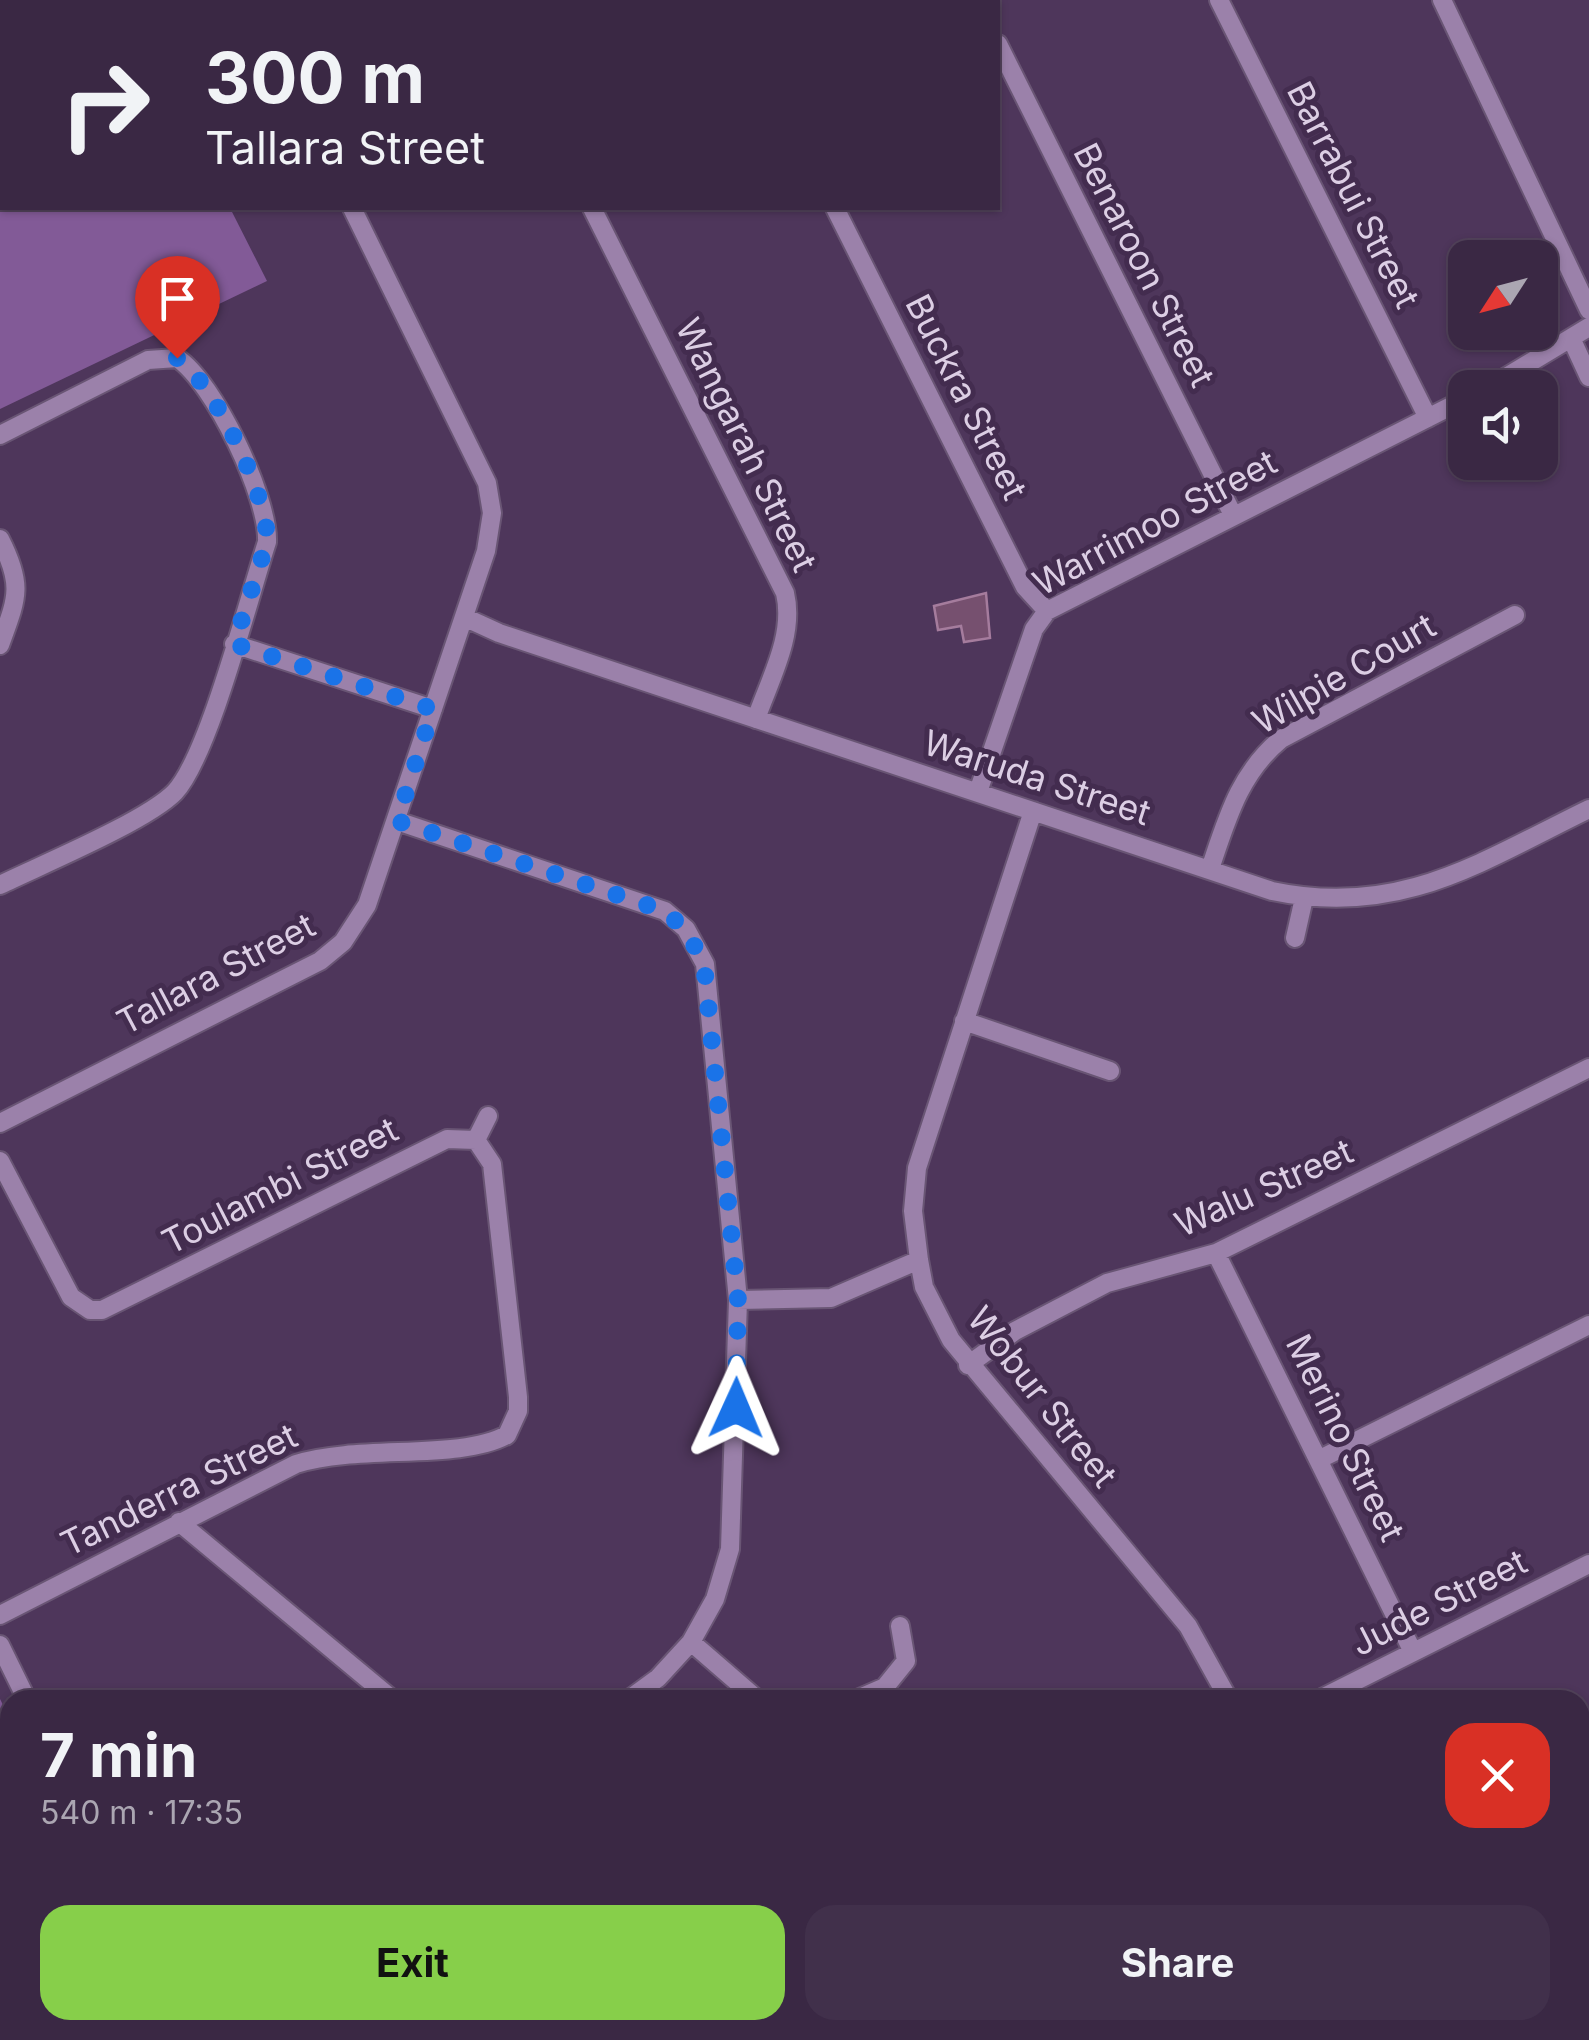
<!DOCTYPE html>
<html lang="en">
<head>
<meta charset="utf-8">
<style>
  :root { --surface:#3a2844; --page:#41304b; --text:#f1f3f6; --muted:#aba6b2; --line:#54445d; --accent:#87cf4a }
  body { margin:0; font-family:Inter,sans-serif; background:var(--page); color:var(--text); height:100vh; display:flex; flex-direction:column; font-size:38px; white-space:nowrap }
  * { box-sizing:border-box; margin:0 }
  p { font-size:32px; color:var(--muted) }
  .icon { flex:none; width:55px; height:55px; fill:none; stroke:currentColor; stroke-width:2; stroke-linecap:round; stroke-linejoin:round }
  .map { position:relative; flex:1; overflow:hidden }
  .side { position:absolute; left:0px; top:1690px; width:1590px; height:350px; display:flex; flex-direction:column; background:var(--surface); border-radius:30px 30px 0 0; box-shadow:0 2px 8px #0004,0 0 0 2px var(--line) }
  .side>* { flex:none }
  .banner { position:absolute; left:0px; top:0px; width:1000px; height:210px; box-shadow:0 2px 8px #0004,0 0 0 2px var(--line); background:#3a2844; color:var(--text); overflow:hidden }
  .needle { width:65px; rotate:234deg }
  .tools { position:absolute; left:1448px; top:240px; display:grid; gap:20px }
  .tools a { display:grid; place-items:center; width:110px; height:110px; border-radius:20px; background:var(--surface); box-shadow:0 2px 8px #0004,0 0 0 2px var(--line); font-size:50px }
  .pin { position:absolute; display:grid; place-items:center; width:85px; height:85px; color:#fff; margin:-102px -42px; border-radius:50% 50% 50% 0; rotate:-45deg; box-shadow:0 0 10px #0007 }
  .pin .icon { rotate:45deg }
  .me { position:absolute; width:110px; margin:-55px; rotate:1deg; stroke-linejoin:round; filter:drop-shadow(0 0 8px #0008) }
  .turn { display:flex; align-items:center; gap:35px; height:210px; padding:0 40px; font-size:45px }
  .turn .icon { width:130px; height:130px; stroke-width:2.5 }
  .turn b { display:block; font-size:70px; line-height:85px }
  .round { display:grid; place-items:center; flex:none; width:105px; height:105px; border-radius:30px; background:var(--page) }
  .summary { display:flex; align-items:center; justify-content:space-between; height:170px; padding:0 40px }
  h1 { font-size:60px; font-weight:700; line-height:75px }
  .primary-button { display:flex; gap:20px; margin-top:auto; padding:20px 40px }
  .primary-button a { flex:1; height:115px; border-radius:30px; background:var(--accent); color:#111; font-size:40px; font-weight:700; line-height:115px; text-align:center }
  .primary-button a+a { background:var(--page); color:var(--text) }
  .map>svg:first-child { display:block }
  .green { fill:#825a97 }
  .building { fill:#76506f; stroke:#a57c9d; stroke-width:2.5 }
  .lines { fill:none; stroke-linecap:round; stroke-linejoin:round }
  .minor-casing { stroke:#695574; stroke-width:22 }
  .path { stroke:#84708f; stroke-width:4; stroke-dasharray:5 5; stroke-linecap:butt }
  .minor { stroke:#9b81aa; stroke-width:18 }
  .route { stroke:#1a73e8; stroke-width:18; stroke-dasharray:0 32.4 }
  .labels { text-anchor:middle; stroke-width:10; stroke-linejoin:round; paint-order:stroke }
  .street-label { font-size:35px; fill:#dccee4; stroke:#432c4f }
</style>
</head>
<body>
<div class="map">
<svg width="1589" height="2040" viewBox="0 0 1589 2040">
  <rect width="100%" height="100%" fill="#4e365b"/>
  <path class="green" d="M0,0L274,2H2V208H230L267,281L0,409Z
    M0,1699L10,1719V2030H165L170,2040H0Z
    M1589,1825V2040H1144L1165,2030H1580V1830Z"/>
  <path class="building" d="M986,593L990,638L964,642L961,626L938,630L934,606Z"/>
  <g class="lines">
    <g class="minor-casing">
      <path id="minor" d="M487,0L488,2
        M976,0L977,2
        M1219,0L1428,418
        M1442,0L1589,310
        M379,2L384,0
        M880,2L885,0
        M998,44L1233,515
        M592,208L785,593C795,635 770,679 756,719
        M835,208L1025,587L1047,611
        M1571,338L1589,377
        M1488,388L1589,327
        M0,435L148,360L177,358C214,382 269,498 267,542C249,597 209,755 175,792C147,821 41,865 0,885
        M0,539C24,586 17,598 0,645
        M464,617L499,633L1272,891C1400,918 1480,862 1589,809
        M234,644L433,709
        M978,792L1034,629L1047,611L1465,399
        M1033,811L917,1168L913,1211L919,1260L924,1287L951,1340L1188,1626L1229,1700
        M397,821L665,911L686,929L705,964L738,1300L730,1549L715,1599L691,1642L658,1678L628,1700
        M1210,869C1227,819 1239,774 1281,739L1515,615
        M1295,938L1304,898
        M964,1021L1110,1071
        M0,1123L320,961L343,942L367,905L486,551L492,513L487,483L352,208
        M476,1140L488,1116
        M0,1161L71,1297L90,1310H102L447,1139L476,1140
        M1216,1253L1413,1652
        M738,1300L831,1298L919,1260
        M968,1365L1015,1331L1107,1283L1216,1253L1589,1068
        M1320,1459L1589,1325
        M179,1522L393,1700
        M0,1615L296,1464C359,1444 460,1461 507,1435L518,1411V1397L492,1164L476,1140
        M691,1642L758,1700
        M0,1645L27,1700
        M855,1700L885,1687L906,1661L900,1626
        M1318,1700L1589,1564
        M1580,1806L1589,1802
        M0,1930L10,1925
        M190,2030L195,2040
        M1278,2030L1283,2040
        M631,2040L651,2030"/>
    </g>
    <path class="path" d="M21,0L23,2
      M50,2L51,0
      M330,2L335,0
      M0,183L2,181"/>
    <use href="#minor" class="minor"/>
  </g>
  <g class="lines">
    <path class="route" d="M177,358C214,382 269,498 267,542L234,644L433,709L397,821L665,911C684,927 693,942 704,964L738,1300L736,1408"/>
  </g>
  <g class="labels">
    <g class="street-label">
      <text transform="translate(1353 195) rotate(63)" y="12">Barrabui Street</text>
      <text transform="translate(1144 265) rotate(63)" y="12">Benaroon Street</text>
      <text transform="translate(966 397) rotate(63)" y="12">Buckra Street</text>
      <text transform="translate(746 445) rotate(64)" y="12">Wangarah Street</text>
      <text transform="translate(1155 523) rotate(-28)" y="12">Warrimoo Street</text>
      <text transform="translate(1344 674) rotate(-30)" y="12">Wilpie Court</text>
      <text transform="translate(1037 778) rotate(18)" y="12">Waruda Street</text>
      <text transform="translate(216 974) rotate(-28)" y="12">Tallara Street</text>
      <text transform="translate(280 1186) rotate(-27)" y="12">Toulambi Street</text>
      <text transform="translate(1264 1188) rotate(-24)" y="12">Walu Street</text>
      <text transform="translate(1042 1397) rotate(52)" y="12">Wobur Street</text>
      <text transform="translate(1345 1438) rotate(64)" y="12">Merino Street</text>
      <text transform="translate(179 1490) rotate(-26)" y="12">Tanderra Street</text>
      <text transform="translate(1439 1603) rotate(-27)" y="12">Jude Street</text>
    </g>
  </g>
</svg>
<div class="tools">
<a><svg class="needle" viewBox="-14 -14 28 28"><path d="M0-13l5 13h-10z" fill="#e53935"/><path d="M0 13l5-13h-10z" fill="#aba6b2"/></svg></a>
<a><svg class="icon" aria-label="sound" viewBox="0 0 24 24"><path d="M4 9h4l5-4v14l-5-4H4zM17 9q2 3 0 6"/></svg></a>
</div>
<div class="pin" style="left:177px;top:358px;background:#d93025"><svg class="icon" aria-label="arrive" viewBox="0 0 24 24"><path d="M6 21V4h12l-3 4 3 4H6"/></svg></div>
<svg class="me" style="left:736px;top:1408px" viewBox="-20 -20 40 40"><path d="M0-17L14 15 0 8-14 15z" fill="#1a73e8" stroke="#fff" stroke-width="4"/></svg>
<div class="banner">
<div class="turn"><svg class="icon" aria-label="right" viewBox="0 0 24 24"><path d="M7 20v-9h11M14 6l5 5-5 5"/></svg><div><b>300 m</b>Tallara Street</div></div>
</div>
<section class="side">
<div class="summary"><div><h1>7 min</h1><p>540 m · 17:35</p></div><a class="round" style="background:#d93025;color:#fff"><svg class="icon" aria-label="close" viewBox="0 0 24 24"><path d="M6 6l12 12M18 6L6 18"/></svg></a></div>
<div class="primary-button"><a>Exit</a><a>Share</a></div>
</section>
</div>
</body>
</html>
